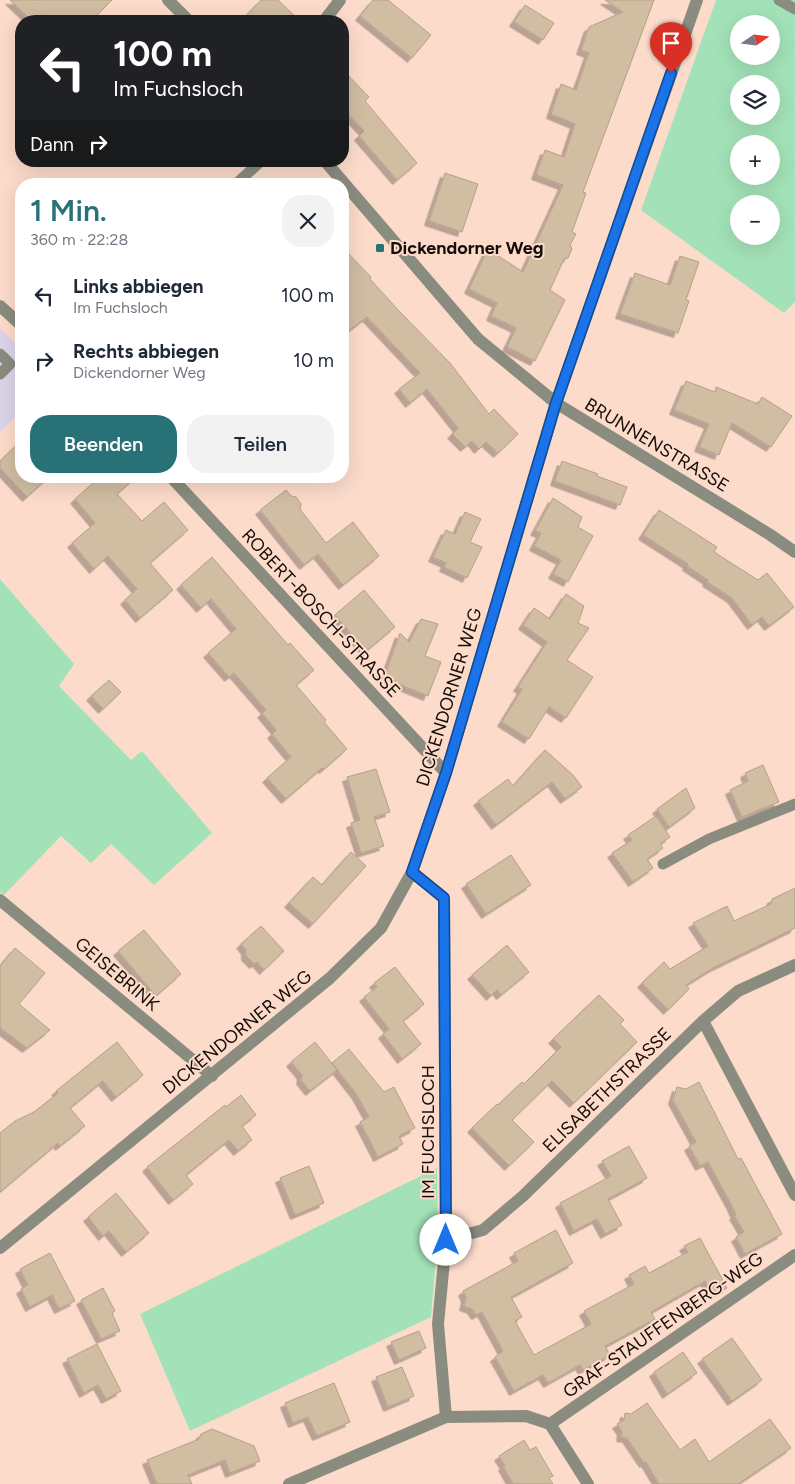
<!DOCTYPE html>
<html lang="de">
<head>
<meta charset="utf-8">
<style>
  :root { --surface:#fff; --page:#f2f2f3; --text:#1f2937; --muted:#747a83; --accent:#277177 }
  body { margin:0; font-family:Figtree,sans-serif; background:var(--page); color:var(--text); height:100vh; display:flex; flex-direction:column; font-size:19px; white-space:nowrap }
  * { box-sizing:border-box; margin:0 }
  p { font-size:16px; color:var(--muted) }
  .icon { flex:none; width:28px; height:28px; fill:none; stroke:currentColor; stroke-width:2; stroke-linecap:round; stroke-linejoin:round }
  .map { position:relative; flex:1; overflow:hidden }
  .drawer { position:absolute; left:15px; top:178px; width:334px; height:305px; display:flex; flex-direction:column; background:var(--surface); border-radius:20px; box-shadow:0 5px 20px #0002 }
  .drawer>* { flex:none }
  .top-card { position:absolute; left:15px; top:15px; width:334px; height:152px; border-radius:20px; box-shadow:0 5px 20px #0002; background:#202124; color:#fff; overflow:hidden }
  .needle { width:32px; rotate:76deg }
  .buttons { position:absolute; left:730px; top:15px; display:grid; gap:10px }
  .buttons a { display:grid; place-items:center; width:50px; height:50px; border-radius:50%; background:var(--surface); box-shadow:0 5px 20px #0002; font-size:25px }
  .pin { position:absolute; display:grid; place-items:center; width:42px; height:42px; color:#fff; margin:-51px -21px; border-radius:50% 50% 50% 0; rotate:-45deg; box-shadow:0 0 5px #0007 }
  .pin .icon { rotate:45deg }
  .me { position:absolute; width:55px; margin:-28px; rotate:0deg; stroke-linejoin:round; filter:drop-shadow(0 0 4px #0008) }
  .turn { display:flex; align-items:center; gap:18px; height:105px; padding:0 15px; font-size:22px }
  .turn .icon { width:65px; height:65px; stroke-width:2.5 }
  .turn b { display:block; font-size:35px; line-height:42px }
  .then { display:flex; align-items:center; height:48px; padding:0 15px; background:#0003; gap:10px; font-size:19px }
  .round { display:grid; place-items:center; flex:none; width:52px; height:52px; border-radius:20px; background:var(--page) }
  .headline { display:flex; align-items:center; justify-content:space-between; height:85px; padding:0 15px }
  h1 { font-size:30px; font-weight:600; line-height:38px; color:var(--accent) }
  .primary-button { display:flex; gap:10px; margin-top:auto; padding:10px 15px }
  .primary-button a { flex:1; height:58px; border-radius:20px; background:var(--accent); color:#fff; font-size:20px; font-weight:600; line-height:58px; text-align:center }
  .primary-button a+a { background:var(--page); color:var(--text) }
  ul { padding:0; list-style:none }
  li { display:flex; align-items:center; gap:15px; height:65px; padding:0 15px }
  li div { flex:1 }
  li b { display:block; font-size:19px }
  li em { font-style:normal }
  .map>svg:first-child { display:block }
  .industrial { fill:#ddd4e9 }
  .green { fill:#a3e2b8; fill-rule:evenodd }
  .building { fill:#d0bda2; stroke:#b3a186; filter:url(#shadow) }
  .lines { fill:none; stroke-linecap:round; stroke-linejoin:round }
  .service { stroke:#8a8c7f; stroke-width:11 }
  .minor { stroke:#8a8c7f; stroke-width:12 }
  .tertiary { stroke:#8a8c7f; stroke-width:12 }
  .route-casing { stroke:#114b97; stroke-width:12 }
  .route { stroke:#1a73e8; stroke-width:9 }
  .poi-dot { fill:#277177; stroke:#fcdbcb; stroke-width:2 }
  .labels { text-anchor:middle; stroke-width:4; stroke-linejoin:round; paint-order:stroke }
  .poi-label { font-size:18px; font-weight:bold; fill:#160c07; stroke:#fcdbcb; text-anchor:start }
  .street-label { font-size:18px; fill:#160c07; stroke:#fcdbcb }
</style>
</head>
<body>
<div class="map">
<svg width="795" height="1484" viewBox="0 0 795 1484">
  <defs>
    <filter id="shadow"><feDropShadow dx="-4.5" dy="4.5" stdDeviation="0" flood-color="#0004"/></filter>
  </defs>
  <rect width="100%" height="100%" fill="#fcdbcb"/>
  <path class="industrial" d="M0,329L21,348V412L0,432Z"/>
  <path class="green" d="M716,0H795V302L784,313L641,210ZM739,24H771V56H739ZM739,84H771V116H739ZM739,144H771V176H739ZM739,204H771V236H739Z
    M0,579L74,664L59,686L131,760L142,751L212,833L154,885L111,844L91,863L61,836L4,895L0,892Z
    M437,1168L438,1235L431,1317L190,1431L140,1314Z"/>
  <path class="building" d="M10,0H112L91,21H32Z
    M261,0H278L300,21H241Z
    M373,0H388L431,35L412,58L360,16Z
    M605,0H654L583,192L586,193L572,232L576,234L570,245L572,249L568,258L564,259L550,290L565,300L535,361L507,347L516,328L491,316L497,303L469,289L488,249L523,272L563,185L536,175L545,150L564,157L575,124L551,114L561,84L576,90L589,53L581,50L589,27L623,12Z
    M525,5L554,23L543,40L514,22Z
    M342,69L369,97L365,101L417,163L397,180L359,136L364,131L342,108Z
    M445,173L478,184L462,232L429,221Z
    M342,247L371,277L370,279L399,311L450,363L489,414L494,409L518,434L498,453L486,442L479,449L472,441L465,447L452,434L458,428L427,389L410,403L399,389L420,373L367,317L342,336Z
    M680,256L699,262L686,300L689,301L678,333L620,314L635,273L670,285Z
    M686,381L715,392L716,387L758,404L762,397L792,416L771,447L732,423L719,455L699,447L709,424L674,410Z
    M21,441V476H50L27,497L0,468V461Z
    M562,461L598,474L597,476L627,487L620,505L555,481Z
    M101,476H137L117,494L142,521L164,502L188,530L150,563L173,590L140,618L125,600L137,589L108,556L94,569L72,543L95,523L75,499Z
    M286,490L291,496L296,497L301,504L300,509L326,543L353,522L379,556L343,585L318,554L304,565L260,510Z
    M553,498L582,517L578,527L593,536L568,582L553,574L561,560L534,546L541,533L535,531Z
    M659,510L717,547L714,552L758,580L767,573L794,607L769,626L762,617L752,625L732,598L707,582L708,580L687,566L688,564L643,535Z
    M465,512L481,519L470,542L482,547L467,578L444,567L446,563L433,557L446,530L455,534Z
    M212,557L288,645L290,643L314,670L296,685L326,720L324,722L347,749L324,769L322,768L286,799L267,778L291,757L272,734L276,730L262,713L266,710L234,673L229,677L208,653L236,629L211,599L201,608L181,585Z
    M364,590L395,627L366,651L335,615Z
    M566,594L584,606L578,623L589,628L567,660L593,677L566,718L549,707L529,739L502,722L522,689L518,687L547,642L523,625L534,608L550,619Z
    M421,619L438,624L425,656L441,662L428,696L396,683V681L384,677L400,633L409,642Z
    M109,680L121,692L103,709L91,696Z
    M545,750L573,775L582,787L565,799L552,782L496,825L478,801L508,779L513,786Z
    M763,765L779,802L742,817L730,790L748,781L745,773Z
    M376,769L390,812L374,817L384,846L361,853L351,823L360,820L347,777Z
    M686,788L695,808L669,827L657,809Z
    M656,816L670,837L660,844L663,848L647,859L653,868L633,882L612,853L632,840L628,835Z
    M351,852L366,866L313,924L289,903L313,877L322,885Z
    M511,855L531,885L486,914L466,884Z
    M795,888V928L713,968L686,985L689,989L668,1010L642,983L664,962L670,969L708,946L693,923L727,906L734,921L771,904L772,899Z
    M261,926L284,951L264,970L257,962L254,964L246,956V950L241,944Z
    M144,930L181,974L156,996L118,951Z
    M507,945L529,972L501,995L497,990L491,996L472,975Z
    M15,948L45,973L19,1004L50,1030L27,1048L0,1028V966Z
    M395,967L424,1004L403,1021L421,1044L402,1059L383,1034L389,1029L364,997L377,987L374,983Z
    M599,995L624,1020L620,1024L637,1042L574,1103L552,1081L512,1120L534,1142L509,1166L472,1128L497,1104L498,1105L522,1082L524,1084L561,1047L553,1039Z
    M117,1042L143,1075L116,1097L103,1081L70,1108L85,1126L60,1146L58,1143L0,1192V1133L15,1121L34,1112L58,1093L56,1091Z
    M315,1042L337,1070L310,1091L301,1080L302,1075L291,1062Z
    M349,1049L384,1092L394,1087L415,1128L399,1136L403,1144L378,1157L360,1122L369,1117L357,1095L332,1063Z
    M699,1082L738,1159L741,1158L782,1234L745,1254L736,1237L744,1232L734,1215H736L731,1204L708,1162L700,1166L689,1146L696,1142L673,1100L677,1087L686,1089Z
    M241,1095L256,1115L242,1126L252,1140L238,1151L229,1140L186,1175L193,1184L173,1200L147,1167L225,1105L226,1107Z
    M629,1146L647,1178L608,1199L622,1225L605,1234L597,1219L574,1231L560,1203L611,1176L602,1161Z
    M309,1166L324,1203L295,1215L280,1178Z
    M116,1193L149,1233L126,1252L109,1231L103,1236L88,1217Z
    M556,1230L573,1263L511,1297L522,1317L515,1321L534,1355L591,1324L584,1311L634,1284L629,1275L645,1266L649,1273L688,1252L684,1246L700,1238L727,1288L713,1295L705,1281L651,1312L655,1319L605,1346L610,1355L583,1370L580,1365L548,1383L543,1375L514,1391L495,1357L503,1351L482,1312L476,1315L472,1309L464,1306L466,1298L463,1291L518,1261L514,1253Z
    M50,1253L75,1301L59,1309L52,1295L30,1307L21,1289L28,1285L20,1269Z
    M103,1288L115,1311L112,1313L120,1331L101,1339L81,1300Z
    M419,1331L426,1348L399,1360L391,1342Z
    M732,1338L762,1380L732,1401L702,1359Z
    M97,1344L121,1391L106,1399L98,1385L84,1393L67,1359Z
    M683,1352L697,1373L667,1394L654,1372Z
    M402,1367L414,1396L388,1407L376,1377Z
    M334,1383L350,1422L317,1436L308,1417L293,1423L285,1403Z
    M647,1403L680,1450L695,1439L709,1462L770,1419L791,1448L738,1484H659L646,1462L644,1463L627,1438L621,1437L622,1431L617,1424L624,1420L625,1413L631,1414Z
    M212,1429L254,1446L260,1461L230,1473L225,1460L188,1475L192,1484H157L147,1460L199,1439L201,1434Z
    M524,1440L530,1450L536,1447L553,1476L549,1478L553,1484H513L503,1466L505,1465L499,1456Z"/>
  <g class="lines">
    <path class="service" d="M779,0L795,9
      M236,184L261,161
      M0,354L10,364L0,374
      M663,864L709,839L795,804"/>
    <path class="minor" d="M324,21L340,0
      M0,306L21,325
      M170,476L446,773
      M0,900L212,1076
      M703,1021L795,1195
      M446,1240L483,1230L523,1196L703,1021L738,991L795,965
      M0,1248L330,978L381,928L412,872L446,773L556,403L697,0
      M446,1417L526,1416L550,1424L588,1484
      M550,1424L795,1255
      M289,1484L446,1417L438,1324L446,1240L444,898L412,872"/>
    <path class="tertiary" d="M168,0L189,21
      M325,161L478,339L556,403L769,534L795,552"/>
  </g>
  <g class="lines">
    <g class="route-casing">
      <path id="route" d="M446,1240L444,898L412,872L446,773L556,403L671,73"/>
    </g>
    <use href="#route" class="route"/>
  </g>
  <rect class="poi-dot" x="375" y="243" width="10" height="10" rx="2.5"/>
  <g class="labels">
    <g class="poi-label">
      <text x="390" y="254">Dickendorner Weg</text>
    </g>
    <g class="street-label">
      <text transform="translate(657 445) rotate(31)" y="6">BRUNNENSTRASSE</text>
      <text transform="translate(321 613) rotate(47)" y="6">ROBERT-BOSCH-STRASSE</text>
      <text transform="translate(449 697) rotate(-73)" y="6">DICKENDORNER WEG</text>
      <text transform="translate(117 974) rotate(40)" y="6">GEISEBRINK</text>
      <text transform="translate(237 1032) rotate(-39)" y="6">DICKENDORNER WEG</text>
      <text transform="translate(607 1090) rotate(-44)" y="6">ELISABETHSTRASSE</text>
      <text transform="translate(428 1132) rotate(-90)" y="6">IM FUCHSLOCH</text>
      <text transform="translate(663 1325) rotate(-35)" y="6">GRAF-STAUFFENBERG-WEG</text>
    </g>
  </g>
</svg>
<div class="buttons">
<a><svg class="needle" viewBox="-14 -14 28 28"><path d="M0-13l5 13h-10z" fill="#e53935"/><path d="M0 13l5-13h-10z" fill="#747a83"/></svg></a>
<a><svg class="icon" aria-label="layers" viewBox="0 0 24 24"><path d="M12 4l9 5-9 5-9-5zM3 14l9 5 9-5"/></svg></a>
<a>+</a>
<a>−</a>
</div>
<div class="pin" style="left:671px;top:73px;background:#d93025"><svg class="icon" aria-label="arrive" viewBox="0 0 24 24"><path d="M6 21V4h12l-3 4 3 4H6"/></svg></div>
<svg class="me" style="left:446px;top:1240px" viewBox="-20 -20 40 40"><circle r="19" fill="#fff"/><path d="M0-13L10 11 0 6-10 11z" fill="#1a73e8"/></svg>
<div class="top-card">
<div class="turn"><svg class="icon" aria-label="left" viewBox="0 0 24 24"><path d="M17 20v-9H6M10 6l-5 5 5 5"/></svg><div><b>100 m</b>Im Fuchsloch</div></div>
<div class="then">Dann<svg class="icon" aria-label="right" viewBox="0 0 24 24"><path d="M7 20v-9h11M14 6l5 5-5 5"/></svg></div>
</div>
<section class="drawer">
<div class="headline"><div><h1>1 Min.</h1><p>360 m · 22:28</p></div><a class="round"><svg class="icon" aria-label="close" viewBox="0 0 24 24"><path d="M6 6l12 12M18 6L6 18"/></svg></a></div>
<ul>
<li><svg class="icon" aria-label="left" viewBox="0 0 24 24"><path d="M17 20v-9H6M10 6l-5 5 5 5"/></svg><div><b>Links abbiegen</b><p>Im Fuchsloch</p></div><em>100 m</em></li>
<li><svg class="icon" aria-label="right" viewBox="0 0 24 24"><path d="M7 20v-9h11M14 6l5 5-5 5"/></svg><div><b>Rechts abbiegen</b><p>Dickendorner Weg</p></div><em>10 m</em></li>
</ul>
<div class="primary-button"><a>Beenden</a><a>Teilen</a></div>
</section>
</div>
</body>
</html>
